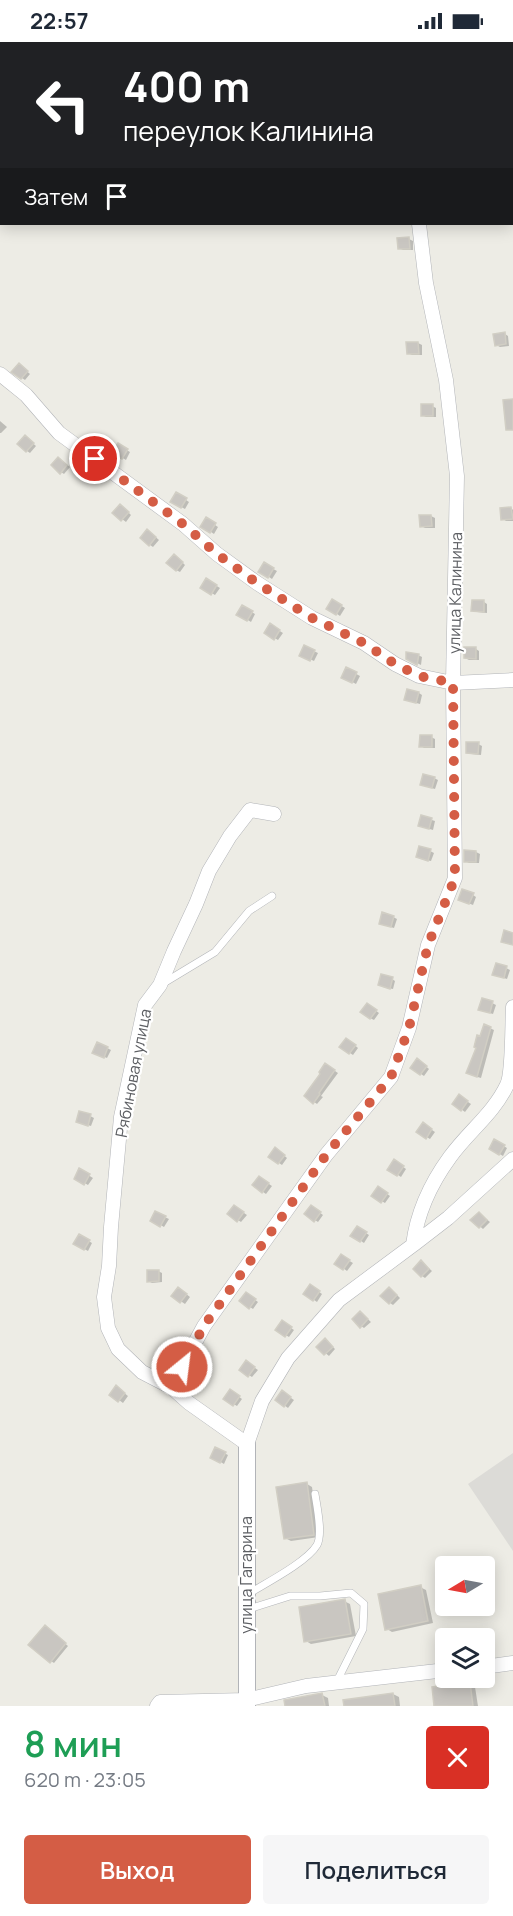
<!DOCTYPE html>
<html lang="ru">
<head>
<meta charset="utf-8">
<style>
  :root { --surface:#fff; --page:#f6f6f7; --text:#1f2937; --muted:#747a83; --accent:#d45d45 }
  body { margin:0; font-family:Manrope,sans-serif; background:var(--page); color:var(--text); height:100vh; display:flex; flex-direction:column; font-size:22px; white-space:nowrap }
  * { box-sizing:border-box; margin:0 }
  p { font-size:20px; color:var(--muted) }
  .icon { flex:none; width:33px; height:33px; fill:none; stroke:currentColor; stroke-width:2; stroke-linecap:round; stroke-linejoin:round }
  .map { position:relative; height:1664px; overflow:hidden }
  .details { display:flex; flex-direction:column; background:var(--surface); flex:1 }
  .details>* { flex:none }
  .banner { position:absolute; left:0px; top:0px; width:513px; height:183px; box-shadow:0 3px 15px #0003; background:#202124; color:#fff; overflow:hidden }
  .needle { width:39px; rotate:260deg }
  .tools { position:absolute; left:435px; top:1514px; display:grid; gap:12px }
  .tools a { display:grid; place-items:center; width:60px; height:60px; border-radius:6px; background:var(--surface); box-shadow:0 3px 15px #0003; font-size:30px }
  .pin { position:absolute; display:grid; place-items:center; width:51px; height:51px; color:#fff; margin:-26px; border:3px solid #fff; border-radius:50%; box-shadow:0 2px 6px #0007 }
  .me { position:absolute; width:66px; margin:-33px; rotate:29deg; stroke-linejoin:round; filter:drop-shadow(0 0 4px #0008) }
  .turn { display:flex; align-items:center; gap:21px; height:126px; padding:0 24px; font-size:27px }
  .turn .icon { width:78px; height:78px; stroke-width:2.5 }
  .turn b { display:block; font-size:42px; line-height:51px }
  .then { display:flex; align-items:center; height:57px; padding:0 24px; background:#0003; gap:12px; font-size:22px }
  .round { display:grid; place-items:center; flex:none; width:63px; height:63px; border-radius:6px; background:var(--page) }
  .headline { display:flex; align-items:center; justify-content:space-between; height:102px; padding:0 24px }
  h1 { font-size:36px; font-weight:600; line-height:45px; color:#1e9e55 }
  .button { display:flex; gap:12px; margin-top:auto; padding:12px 24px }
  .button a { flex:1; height:69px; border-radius:6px; background:var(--accent); color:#fff; font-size:24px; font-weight:600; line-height:69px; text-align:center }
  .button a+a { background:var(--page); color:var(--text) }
  .status { display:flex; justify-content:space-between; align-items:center; height:42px; padding:0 30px; background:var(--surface); direction:ltr }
  .status svg { height:16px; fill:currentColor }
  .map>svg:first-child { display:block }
  .industrial { fill:#dcdbd7 }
  .shadow { fill:#0003 }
  .building { fill:#c9c6c1; stroke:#d1cec4; stroke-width:1.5 }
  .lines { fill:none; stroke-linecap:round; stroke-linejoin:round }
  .service-casing { stroke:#b2b4b8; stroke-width:8 }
  .minor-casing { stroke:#b2b4b8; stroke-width:15 }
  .tertiary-casing { stroke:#b2b4b8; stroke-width:18 }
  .service { stroke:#fff; stroke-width:7 }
  .minor { stroke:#fff; stroke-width:14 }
  .tertiary { stroke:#fff; stroke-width:16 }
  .route { stroke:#d45d45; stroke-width:10; stroke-dasharray:0 18 }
  .labels { text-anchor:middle; stroke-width:4.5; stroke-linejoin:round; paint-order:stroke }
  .street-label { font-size:16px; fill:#5d5f63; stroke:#fff }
</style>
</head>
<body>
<div class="status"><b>22:57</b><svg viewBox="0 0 49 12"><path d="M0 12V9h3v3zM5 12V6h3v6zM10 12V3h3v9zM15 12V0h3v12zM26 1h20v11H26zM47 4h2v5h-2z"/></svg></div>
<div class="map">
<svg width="513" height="1664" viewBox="0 0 513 1664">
  <rect width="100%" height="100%" fill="#edece5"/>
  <path class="industrial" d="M513,1411V1509L468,1442Z"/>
  <path class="shadow" d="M409,197L413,199V208H403L399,206Z
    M505,292L508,294L509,304L500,305L496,303Z
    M418,301L422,303V313H412L408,311Z
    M22,325L30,332L25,338L22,336Z
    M432,364L436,366V375H426L422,373Z
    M0,379L7,385L1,391H0Z
    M28,397L36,404L30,411L27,409Z
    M118,403L130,410L126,418L113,410Z
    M62,419L70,425L64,432L61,430Z
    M177,452L189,460L185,467L172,460Z
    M124,466L131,473L126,480L114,471Z
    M511,466L513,468V479H506L503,477Z
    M431,474L435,476V486H425L421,484Z
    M206,477L218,485L214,492L202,484Z
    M151,491L159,498L153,505L150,503Z
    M178,516L185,523L180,530L176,528Z
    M264,522L277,529L272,537L260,529Z
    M207,538L220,546L215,553L203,546Z
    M333,559L345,566L340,574L328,566Z
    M484,560L487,562V571L477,570L473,568Z
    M243,565L255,572L251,580L238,572Z
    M270,583L283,591L278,598L266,591Z
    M305,605L318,611L314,619L301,613Z
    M476,607L479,609V618H469L465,616Z
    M418,613L422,615L421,623L407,616Z
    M347,627L360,634L356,642L343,635Z
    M419,651L422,653L420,662L409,659Z
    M431,695L435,697V706H424L421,704Z
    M478,702L482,704L481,713L471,712L468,710Z
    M434,736L438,738L435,747L425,744Z
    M422,775L435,779L433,788L423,785Z
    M430,809L434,811L431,819L421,817Z
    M466,810H476L480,812L479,821H469L465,819Z
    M473,853L476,855L473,863L463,859Z
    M393,875L397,877L394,886L384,883Z
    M506,926L510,928L507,937L498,934Z
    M392,937L395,939L393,947L383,945Z
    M492,961L496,963L493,972L483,969Z
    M371,965L379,971L374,978L370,976Z
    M485,984L494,988L481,1036L471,1033Z
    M350,999L358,1006L353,1013L350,1011Z
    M107,1006L111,1008L107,1016L97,1012Z
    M421,1020L429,1027L424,1034L421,1032Z
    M329,1025L338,1031L321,1054L323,1055L317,1062L306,1054Z
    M459,1054L471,1062L465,1070L454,1062Z
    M90,1074L94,1076L91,1084L81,1081Z
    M423,1082L435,1090L430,1097L418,1090Z
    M495,1099L507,1106L503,1114L491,1107Z
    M279,1109L287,1116L282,1123L279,1121Z
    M395,1119L406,1127L401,1135L389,1127Z
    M80,1128L93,1136L88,1143L76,1136Z
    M263,1138L272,1144L266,1152L263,1150Z
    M379,1146L390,1154L385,1161L373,1154Z
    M238,1167L247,1173L241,1180L238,1178Z
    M315,1167L323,1173L318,1180L315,1178Z
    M156,1171L169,1177L164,1185L152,1178Z
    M479,1171L490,1180L483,1187L473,1178Z
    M358,1186L369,1193L364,1201L352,1193Z
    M80,1194L92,1201L88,1209L75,1202Z
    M341,1214L353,1221L347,1229L336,1221Z
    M422,1220L432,1229L425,1236L422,1234Z
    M158,1229L162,1231V1240L152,1241L148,1239Z
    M311,1244L322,1252L317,1260L305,1252Z
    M181,1248L190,1255L185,1262L173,1254Z
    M393,1249L400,1256L393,1263L390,1261Z
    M250,1254L258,1260L253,1267L250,1265Z
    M361,1271L371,1280L364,1286L361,1284Z
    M282,1280L294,1288L289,1295L277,1288Z
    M328,1300L335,1307L329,1314L318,1305Z
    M246,1320L258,1328L252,1335L241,1328Z
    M119,1347L128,1354L123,1361L111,1352Z
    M231,1349L242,1357L237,1364L225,1357Z
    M282,1350L294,1358L288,1366L277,1358Z
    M216,1407L228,1413L224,1422L212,1415Z
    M307,1442L312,1445L319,1495L291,1499L285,1496Z
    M420,1545L426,1548L433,1581L392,1590L387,1587Z
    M344,1559L350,1562L356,1594L311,1602L306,1599Z
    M48,1587L68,1604L54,1621L51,1619Z
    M470,1641L475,1645L478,1664H436Z
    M393,1652L399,1655L400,1664H352Z
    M322,1653L328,1656L329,1664H286Z"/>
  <path class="building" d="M409,195L410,207H398L397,196Z
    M505,290L506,302L495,304L493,292Z
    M406,300H418L419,312H407Z
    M19,321L28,329L21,337L11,330Z
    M513,357V388H506L503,358Z
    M421,362H433V374H421Z
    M25,393L34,401L26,410L17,402Z
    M118,401L128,407L122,417L111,411Z
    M58,415L67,423L60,432L51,423Z
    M176,450L187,456L181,466L170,460Z
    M120,462L129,470L121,479L112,471Z
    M511,465L513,477L501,478L500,466Z
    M419,473H431L432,484L420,485Z
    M206,475L216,481L210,491L200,485Z
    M147,487L156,495L149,504L140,496Z
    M174,512L183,520L176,529L166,521Z
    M264,520L274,526L268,536L258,530Z
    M206,536L217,543L211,553L200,546Z
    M332,557L342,563L336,573L326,567Z
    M472,558H484V570L471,569Z
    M242,563L253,569L247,579L236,573Z
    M270,581L280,588L274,598L264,591Z
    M304,603L315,608L310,619L299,614Z
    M464,605H476V617L464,616Z
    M406,610L419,612L417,623L406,617Z
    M346,625L357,630L352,641L341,636Z
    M407,647L419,650L416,661L404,658Z
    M420,693H432V705H419Z
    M466,700H479L478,712L466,711Z
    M423,732L435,735L432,746L420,743Z
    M421,773L432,776L429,787L418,784Z
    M419,804L431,807L428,819L416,815Z
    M464,808L476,809V820H464Z
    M462,847L474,851L469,862L458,858Z
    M382,870L394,874L391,885L379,882Z
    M504,888L513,891V903L501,900Z
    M496,921L507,924L504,936L492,933Z
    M381,932L393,935L390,947L378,943Z
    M482,956L493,959L490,971L478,968Z
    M367,961L377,968L370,977L360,970Z
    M484,982L491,985L477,1035L466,1031L476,1006L474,1005L477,993L480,994Z
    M346,996L356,1003L349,1012L339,1005Z
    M97,1000L108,1005L104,1016L92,1011Z
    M417,1016L427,1024L420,1033L410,1026Z
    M325,1021L335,1028L319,1051L320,1052L313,1062L304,1054L320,1032L319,1030Z
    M459,1052L468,1059L461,1069L452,1062Z
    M79,1069L91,1072L88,1084L76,1080Z
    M423,1080L432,1087L426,1097L416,1090Z
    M494,1097L505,1103L499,1113L489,1107Z
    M275,1105L285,1113L278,1122L268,1115Z
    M394,1117L404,1124L397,1134L387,1128Z
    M79,1126L90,1132L84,1143L74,1137Z
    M259,1134L269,1141L262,1151L252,1143Z
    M378,1144L388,1151L381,1161L371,1154Z
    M234,1163L244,1170L237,1180L227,1172Z
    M311,1163L321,1170L314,1180L304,1172Z
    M155,1169L166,1174L160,1185L150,1179Z
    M479,1170L487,1178L479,1186L470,1178Z
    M357,1184L367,1190L360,1200L350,1194Z
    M79,1192L90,1198L84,1208L73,1202Z
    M341,1212L350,1218L343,1228L334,1222Z
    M421,1218L429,1227L421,1235L413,1227Z
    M147,1228H159V1239L147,1240Z
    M310,1242L320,1249L313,1259L303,1252Z
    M178,1245L187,1252L180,1261L171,1254Z
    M389,1245L397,1253L389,1262L380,1254Z
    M246,1250L256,1257L249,1267L239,1259Z
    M360,1269L368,1277L360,1286L352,1277Z
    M282,1278L292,1285L285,1295L275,1288Z
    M325,1296L333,1305L324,1313L316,1305Z
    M246,1318L255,1325L248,1335L239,1328Z
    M116,1343L125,1351L118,1360L109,1353Z
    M230,1347L240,1354L233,1364L223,1357Z
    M282,1348L291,1355L284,1365L275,1358Z
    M215,1405L226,1410L220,1421L210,1416Z
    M307,1440L314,1493L284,1497L276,1445Z
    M421,1543L428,1579L385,1588L378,1552Z
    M345,1557L351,1592L304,1600L299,1565Z
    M45,1583L66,1601L50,1621L28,1603Z
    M470,1640L473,1664H434L432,1645Z
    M322,1651L325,1664H285L284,1658Z
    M393,1651L395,1664H344L343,1658Z"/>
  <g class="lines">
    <g class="service-casing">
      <path id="service" d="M162,942L215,910L249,869L272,854
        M248,1552C266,1541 307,1520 317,1503C323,1492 317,1465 315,1452
        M249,1567L290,1554H320L351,1551L364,1562L363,1587L337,1639"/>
    </g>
    <g class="minor-casing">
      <path id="minor" d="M0,332L26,353L59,391L183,482L217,512L257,541L312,576L364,601L395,622L419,634L453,641L513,638
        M274,772L250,768L230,794L209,829L196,862L174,909L160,943L145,963L121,1075L111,1185L109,1224L104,1255L108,1286L118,1307L142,1330L171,1345L189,1361L247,1402L262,1359L288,1316L339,1258L413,1203C417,1171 431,1141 450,1115C468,1090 494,1071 507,1043C513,1031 512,980 513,965
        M413,1203L448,1176L513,1117
        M171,1345L204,1284L326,1113L391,1035L409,986L428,903L455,836L453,641L457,434L446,338L426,241L419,182
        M484,1625L513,1621
        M157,1664L160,1660L246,1658L306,1644L446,1628"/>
    </g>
    <g class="tertiary-casing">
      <path id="tertiary" d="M247,1402V1664"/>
    </g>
    <use href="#service" class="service"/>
    <use href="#minor" class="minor"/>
    <use href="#tertiary" class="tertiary"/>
  </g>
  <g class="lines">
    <path class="route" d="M95,417L183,482L217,512L257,541L312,576L364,601L395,622L419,634L453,641L455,836L428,903L409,986L391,1035L326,1113L204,1284L182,1325"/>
  </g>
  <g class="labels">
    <g class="street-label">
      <text transform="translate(455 551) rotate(-89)" y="6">улица Калинина</text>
      <text transform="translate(133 1031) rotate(-79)" y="6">Рябиновая улица</text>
      <text transform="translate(246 1533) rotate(-90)" y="6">улица Гагарина</text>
    </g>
  </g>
</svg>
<div class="tools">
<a><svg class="needle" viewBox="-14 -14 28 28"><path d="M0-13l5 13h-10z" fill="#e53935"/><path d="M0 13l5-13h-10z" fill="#747a83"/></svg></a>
<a><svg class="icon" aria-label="layers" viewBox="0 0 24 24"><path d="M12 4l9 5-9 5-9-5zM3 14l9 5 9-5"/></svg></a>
</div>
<div class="pin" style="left:95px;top:417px;background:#d93025"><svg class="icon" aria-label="arrive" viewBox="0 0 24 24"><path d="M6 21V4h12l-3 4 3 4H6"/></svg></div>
<svg class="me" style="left:182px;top:1325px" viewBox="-20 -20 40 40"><circle r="17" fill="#d45d45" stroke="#fff" stroke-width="3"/><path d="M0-11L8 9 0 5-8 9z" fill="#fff"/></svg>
<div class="banner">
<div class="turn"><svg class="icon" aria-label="left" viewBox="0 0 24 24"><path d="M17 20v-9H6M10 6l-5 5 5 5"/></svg><div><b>400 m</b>переулок Калинина</div></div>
<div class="then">Затем<svg class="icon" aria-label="arrive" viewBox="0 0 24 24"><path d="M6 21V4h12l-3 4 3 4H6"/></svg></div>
</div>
</div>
<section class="details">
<div class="headline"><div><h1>8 мин</h1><p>620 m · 23:05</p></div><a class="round" style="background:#d93025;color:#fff"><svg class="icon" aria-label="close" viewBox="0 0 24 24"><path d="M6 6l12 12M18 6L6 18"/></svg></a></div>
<div class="button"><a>Выход</a><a>Поделиться</a></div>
</section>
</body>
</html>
